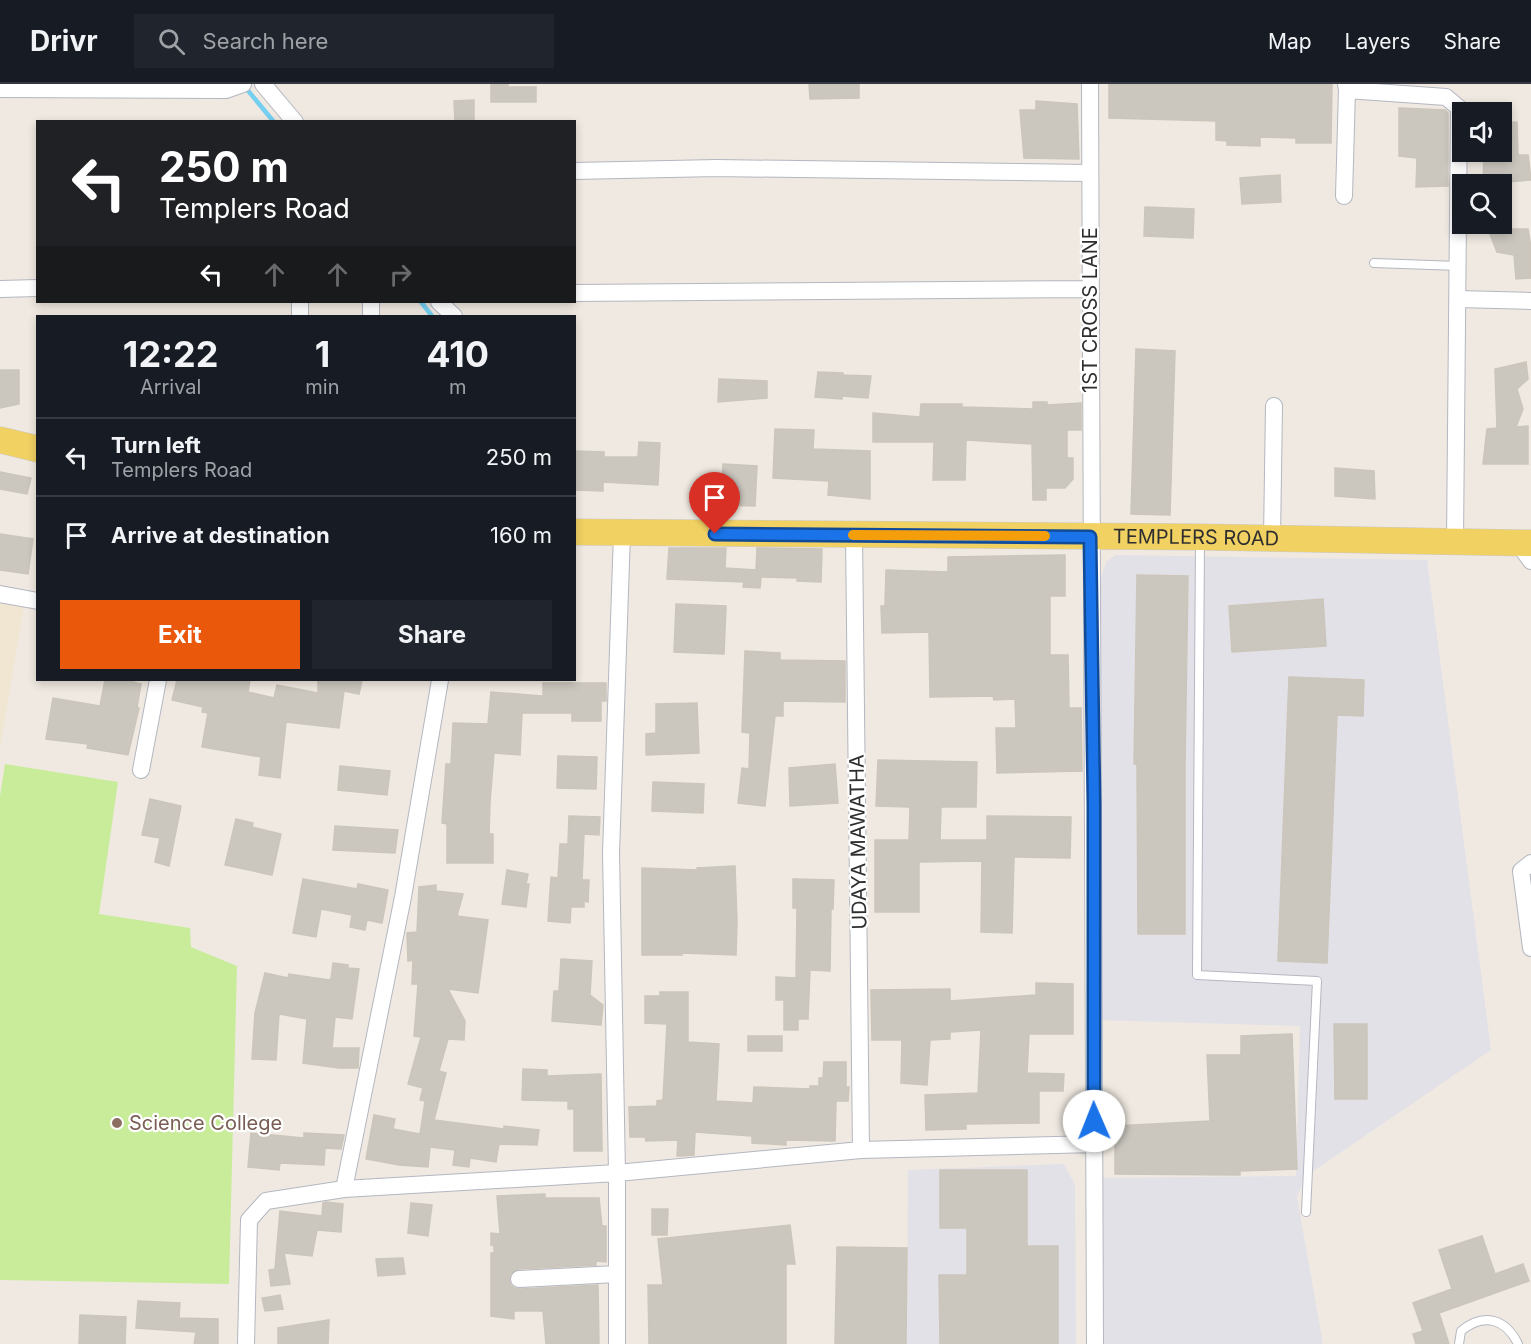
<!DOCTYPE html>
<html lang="en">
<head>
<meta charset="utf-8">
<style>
  :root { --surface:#171b24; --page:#20242c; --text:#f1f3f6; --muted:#9ea1a6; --line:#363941; --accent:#ea580c }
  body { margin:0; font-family:Inter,sans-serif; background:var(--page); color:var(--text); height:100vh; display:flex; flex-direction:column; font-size:22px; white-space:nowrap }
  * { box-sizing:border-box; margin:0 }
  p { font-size:20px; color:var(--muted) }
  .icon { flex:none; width:33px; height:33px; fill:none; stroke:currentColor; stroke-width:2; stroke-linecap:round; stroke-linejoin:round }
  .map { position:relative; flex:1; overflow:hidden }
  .sheet { position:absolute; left:36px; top:231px; width:540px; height:366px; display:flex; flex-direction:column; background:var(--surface); border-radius:0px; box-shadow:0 3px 9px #0003 }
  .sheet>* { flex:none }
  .hud { position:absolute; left:36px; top:36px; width:540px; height:183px; border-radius:0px; box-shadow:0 3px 9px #0003; background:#202124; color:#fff; overflow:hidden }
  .fabs { position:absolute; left:1452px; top:18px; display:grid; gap:12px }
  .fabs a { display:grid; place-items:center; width:60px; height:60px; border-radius:0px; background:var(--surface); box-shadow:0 3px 9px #0003; font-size:30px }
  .pin { position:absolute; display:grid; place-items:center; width:51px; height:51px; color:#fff; margin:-62px -26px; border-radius:50% 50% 50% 0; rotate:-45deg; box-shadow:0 0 6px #0007 }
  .pin .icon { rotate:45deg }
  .me { position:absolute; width:66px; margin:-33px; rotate:359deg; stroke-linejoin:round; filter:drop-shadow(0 0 4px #0008) }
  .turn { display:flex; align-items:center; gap:21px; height:126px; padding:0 24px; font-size:27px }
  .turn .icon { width:78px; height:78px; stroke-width:2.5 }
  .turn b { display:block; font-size:42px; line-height:51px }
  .lanes { display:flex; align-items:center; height:57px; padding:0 24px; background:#0003; justify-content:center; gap:30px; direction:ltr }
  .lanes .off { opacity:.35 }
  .eta { display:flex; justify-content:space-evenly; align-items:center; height:102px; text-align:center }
  .eta b { font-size:36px; font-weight:700; line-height:42px }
  .primary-button { display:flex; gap:12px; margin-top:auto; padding:12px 24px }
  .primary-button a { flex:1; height:69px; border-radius:0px; background:var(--accent); color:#fff; font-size:24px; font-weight:700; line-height:69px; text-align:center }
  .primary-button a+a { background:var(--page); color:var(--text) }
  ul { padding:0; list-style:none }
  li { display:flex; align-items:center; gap:18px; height:78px; padding:0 24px; border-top:2px solid var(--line) }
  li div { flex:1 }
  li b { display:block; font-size:22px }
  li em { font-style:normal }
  header { display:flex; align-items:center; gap:36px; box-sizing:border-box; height:84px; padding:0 30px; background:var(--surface); border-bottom:2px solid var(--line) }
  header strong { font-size:28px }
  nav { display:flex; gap:33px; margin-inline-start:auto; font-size:21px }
  .search { width:420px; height:54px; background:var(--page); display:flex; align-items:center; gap:15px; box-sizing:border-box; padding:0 21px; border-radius:0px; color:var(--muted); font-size:22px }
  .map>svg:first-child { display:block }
  .industrial { fill:#e3e1e8 }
  .education { fill:#f0e6d1 }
  .pitch { fill:#c9ec9a }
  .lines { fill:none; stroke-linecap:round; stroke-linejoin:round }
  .stream { stroke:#75cff0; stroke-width:4.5 }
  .building { fill:#cbc7bf; stroke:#cbc5ba; stroke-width:1.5 }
  .lane-casing { stroke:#b4b7c1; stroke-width:10 }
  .street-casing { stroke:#b4b7c1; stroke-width:18 }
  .primary-casing { stroke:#c9c9c9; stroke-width:27 }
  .lane { stroke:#fff; stroke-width:8 }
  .street { stroke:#fff; stroke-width:16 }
  .primary { stroke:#f2d163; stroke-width:26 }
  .route-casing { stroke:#114b97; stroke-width:15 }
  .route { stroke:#1a73e8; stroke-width:10 }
  .slow { stroke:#f59e0b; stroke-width:10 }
  .education-dot { fill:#8d6e63; stroke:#fff; stroke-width:2 }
  .labels { text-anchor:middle; stroke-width:4.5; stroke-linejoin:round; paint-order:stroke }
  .street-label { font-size:20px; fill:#2e2e2e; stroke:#fff }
  .education-label { font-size:20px; fill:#785e54; stroke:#fff; text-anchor:start }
</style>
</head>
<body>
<header>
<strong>Drivr</strong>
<div class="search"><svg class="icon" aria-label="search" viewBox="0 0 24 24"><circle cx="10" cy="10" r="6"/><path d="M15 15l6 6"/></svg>Search here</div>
<nav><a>Map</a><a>Layers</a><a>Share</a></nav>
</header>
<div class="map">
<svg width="1531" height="1260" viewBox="0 0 1531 1260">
  <rect width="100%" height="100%" fill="#efe9e1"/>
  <path class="industrial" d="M1116,471L1427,476L1491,966L1306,1092L1297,1113L1323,1260H1099L1100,1094L1296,1092L1300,942L1098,936L1096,508L1106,478Z
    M1064,1080L1075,1101L1076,1260H907L908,1086Z"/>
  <path class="education" d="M0,518L24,522L0,664Z"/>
  <path class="pitch" d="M5,680L118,698L99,830L190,844L191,863L237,882L229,1200L0,1196V712Z"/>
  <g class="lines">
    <path class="stream" d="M245,3L274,38
      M421,218L432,232"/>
  </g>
  <path class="building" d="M491,0H508V3H536V18H491Z
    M809,0H859V14L810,15Z
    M1109,0H1332L1331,59H1296V54L1260,53V62L1227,61V57L1216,56V37L1109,34Z
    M474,16V38H455L454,17Z
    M1036,17L1077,20L1079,75L1024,74L1020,26H1036Z
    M1399,24L1445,26L1448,29V102L1416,103L1417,74L1399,72Z
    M1517,38L1518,71H1528L1531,96L1483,100L1484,68H1502V39Z
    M1280,91L1281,118L1242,120L1240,94Z
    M1145,123L1194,125L1193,154L1144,152Z
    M1488,145H1528L1531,164V194L1516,195L1514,171L1497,168Z
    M1136,265L1175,267L1170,431L1131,430Z
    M1526,278L1528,295L1517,305L1523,325L1516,343L1528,342V380H1483L1487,345L1497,344L1495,285Z
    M0,286H19V320L0,324Z
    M818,288L843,289V291L871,292L868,314L842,312V315L815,313Z
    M719,295L767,297V314L718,318Z
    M1033,318H1047V321L1081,319V346H1067V374H1073V395L1065,404H1046V416H1033L1032,360L966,356L965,396H933L934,358H873V329L920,333L921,320H962V323L1033,325Z
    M775,345L814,346L813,365L870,367V415L828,411L829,397L773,394Z
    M639,358L660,359L658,401L603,398V407L575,406L574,367L604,368V373H638Z
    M723,380L757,382L755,422L721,421Z
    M1335,384L1374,387L1375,415L1335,412Z
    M0,388L31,394L27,410L0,405Z
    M0,450L33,455L28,490L0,486Z
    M669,464H726L725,484L756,486L757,464L822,465L821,498L797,497V494L761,493L760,504L743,503L744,498L667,495Z
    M1065,471V512H1050V571H1068L1069,624H1081L1082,687L997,689L996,644H1016L1015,615L994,616L993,612L930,613L929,548L882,549L881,522H885L886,486L948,488V473Z
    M1137,491L1188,492L1185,681V850H1138L1137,680H1134Z
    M1323,515L1326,562L1232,568L1229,522Z
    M676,520L726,522L724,570L674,568Z
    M745,567L780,569V576L845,577V618L783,617V632H775L765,722L738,719L742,684L749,685L750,649L742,648Z
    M1289,593L1364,596L1363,632L1337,631L1327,879L1278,877Z
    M105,596H126L141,600L137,624H139L128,671L87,664L88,660L46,655L53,614L100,622Z
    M177,596H250L248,608L274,614L277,601L318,609V596H362L359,610L344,607L339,644L286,638L280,694L259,691L261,673L202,663L208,629L202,628L203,623L172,616Z
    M543,599H606V617H601V637H572V629H522L520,671L494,669L490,718L489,750H493V779H447V740L442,739L446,680H451L453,639L488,640L491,608L543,612Z
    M697,619L699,669L646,671V650L656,649V620Z
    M558,672L597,673L596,705L557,704Z
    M878,676L977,678L976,723H941L940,756H987V732L1071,733L1070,774L1014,773L1012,849L981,848L982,777L919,778V828H875V756H909L910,723L876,722Z
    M835,680L838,719L790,722L789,684Z
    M340,682L390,687L387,711L338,706Z
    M653,698L704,700L703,729L652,727Z
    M150,715L181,722L169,782L155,778L160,754L142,751Z
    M569,732L600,733L599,751L584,750L582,796H589L588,818L584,817V823H571L570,839L548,837L551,793L558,794L560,760H568Z
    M236,735L253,739L252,743L281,750L272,791L225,781Z
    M335,742L398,746L395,769L333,766Z
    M735,782L737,838L736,871L682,869V871H642V784L698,786L697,784Z
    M507,786L528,790L526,800H529L526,823L502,820Z
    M303,795L357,805L358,800L388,806L382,839L367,836L365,846L350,843L352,831L321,825L316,853L293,849Z
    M793,795L834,796L833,825H831L830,887L810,886L808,935H798V946H784V916H776V893L796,894L797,824H793Z
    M436,801V807L463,810L457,832L488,836L478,909L448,905L465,937L464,956L448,955L439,987L446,989L434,1036L504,1045V1042L539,1046L537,1061L499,1060L496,1078L470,1074L469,1083L453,1081L455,1066L430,1063L428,1083L399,1081L366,1075L374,1031L395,1035L393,1045L420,1050L425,1017L420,1016L423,1004L408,1000L421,953L414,952L418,900H412L413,876L408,877L407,849L417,848L419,803Z
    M561,875L592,877L590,911L603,921L601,941L552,937L554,907H559Z
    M333,879L348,881V884L359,885L352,935L335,933L332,964H359L358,984H339L303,979L307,935L279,930L276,976L252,975L255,929L265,889L288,894L289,890L329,896L331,895Z
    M1036,899L1073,900V950H1029L1027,989L1064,990L1063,1007H1039V1039L966,1040V1045L926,1046L925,1011L978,1009L981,946L950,948V955L930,956L927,1001L901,999L902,956H872L871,906L950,905V917L1036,911Z
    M660,908H688V958L719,960L716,1017L753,1019L754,1003L810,1005V1002H819V994H823L824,978H846V1003H849L848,1017H836L835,1057L786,1056V1061L752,1059V1052L695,1048L694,1071L681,1072H677L678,1056L646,1057L645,1053H630L629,1023L657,1022V1017L663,1016L667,940L645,939V912H660Z
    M1334,940H1367V1015H1335Z
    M1292,950L1297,1085L1240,1087V1091L1115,1090V1042L1210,1037L1207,971H1241V952Z
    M748,952H782V967H748Z
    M523,985L547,986V992L601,990L602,1067H574V1025H568V1017L522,1016Z
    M251,1049L304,1054V1049L344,1051L341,1065L325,1064L324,1081L280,1079L279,1086L248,1083Z
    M940,1086H1027V1162H1058V1260H940L939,1191H967V1144H940Z
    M545,1110V1114H599L602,1142H606V1178L596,1177V1181L518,1185L510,1190V1200L514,1204L520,1205L598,1201L599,1260H546L543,1227H514V1235L491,1232V1169H494V1162L491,1161V1149L500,1150L497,1112Z
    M326,1118L343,1120L341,1148L317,1146L312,1172L284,1169L290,1200L271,1202L269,1186L275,1185L280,1127L322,1132L323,1119Z
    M411,1119L432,1121L428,1152L408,1149Z
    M652,1125H668L667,1151H652Z
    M790,1141L795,1180H786V1260H649L648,1201H663L658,1155Z
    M1482,1152L1495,1190L1523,1180L1529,1197L1439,1229L1449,1260H1416L1413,1250L1423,1247L1413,1219L1452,1205L1439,1166Z
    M837,1163L907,1164L906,1260H835Z
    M403,1174L405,1190L378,1192L376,1175Z
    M280,1211L283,1225L265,1227L262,1214Z
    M138,1217L180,1219L179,1234L218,1235V1260H194L196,1248L136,1244Z
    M80,1231L126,1233L125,1260H79Z
    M329,1236L328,1260H278V1244Z"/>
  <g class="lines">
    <g class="lane-casing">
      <path id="lane" d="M1374,179L1459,182
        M1200,457L1197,891L1317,897L1306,1128
        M1459,1260L1461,1247C1484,1228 1506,1235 1518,1260"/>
    </g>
    <g class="street-casing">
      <path id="street" d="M263,0L295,38
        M1090,0L1095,1260
        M1346,0L1347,6L1446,13L1459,24L1455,457
        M0,5L226,6L243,0
        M574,87L717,84L1090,89
        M1344,112L1347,6
        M0,205L38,204
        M574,209L1090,205
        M1458,215L1531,217
        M439,218L454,232
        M300,232V218
        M371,232V218
        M854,451L861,1066
        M1272,455L1274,322
        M1517,458L1531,477
        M0,510L38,517
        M141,686L158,596
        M1531,779L1521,787L1531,864
        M344,1105L403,813L440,596
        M519,1195L617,1190
        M246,1260L249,1136L266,1117L344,1105L617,1089L861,1066L1095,1060
        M617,1260V1089L611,769L622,449"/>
    </g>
    <g class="primary-casing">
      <g id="primary">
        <path d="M0,356L38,365"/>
        <path id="s1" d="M574,448L1200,453L1531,459"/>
      </g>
    </g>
    <use href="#lane" class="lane"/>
    <use href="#street" class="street"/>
    <use href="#primary" class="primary"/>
  </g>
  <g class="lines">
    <g class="route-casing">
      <path id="route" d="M715,450L1090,453L1094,720V1037"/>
    </g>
    <use href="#route" class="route"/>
    <path class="slow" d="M853,451L1045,452"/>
  </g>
  <circle class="education-dot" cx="117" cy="1039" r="6"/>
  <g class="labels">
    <g class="street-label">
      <text transform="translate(1090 226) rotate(-90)" y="7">1ST CROSS LANE</text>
      <text dy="7" stroke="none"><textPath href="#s1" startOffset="622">TEMPLERS ROAD</textPath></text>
      <text transform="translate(858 758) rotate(-91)" y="7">UDAYA MAWATHA</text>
    </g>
    <g class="education-label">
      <text x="129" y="1046">Science College</text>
    </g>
  </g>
</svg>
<div class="fabs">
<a><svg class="icon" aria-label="sound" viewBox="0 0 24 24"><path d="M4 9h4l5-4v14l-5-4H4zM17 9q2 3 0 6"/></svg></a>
<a><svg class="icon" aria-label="search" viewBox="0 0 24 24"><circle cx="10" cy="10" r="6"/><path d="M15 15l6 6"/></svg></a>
</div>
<div class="pin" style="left:715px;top:450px;background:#d93025"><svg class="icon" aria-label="arrive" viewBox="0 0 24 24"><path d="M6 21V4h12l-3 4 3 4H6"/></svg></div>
<svg class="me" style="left:1094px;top:1037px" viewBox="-20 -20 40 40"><circle r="19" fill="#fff"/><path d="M0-13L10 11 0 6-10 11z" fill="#1a73e8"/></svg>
<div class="hud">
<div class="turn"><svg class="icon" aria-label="left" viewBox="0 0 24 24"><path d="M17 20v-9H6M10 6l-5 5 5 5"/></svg><div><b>250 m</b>Templers Road</div></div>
<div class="lanes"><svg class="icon" aria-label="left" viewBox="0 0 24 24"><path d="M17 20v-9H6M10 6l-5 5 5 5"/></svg><svg class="icon off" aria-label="ahead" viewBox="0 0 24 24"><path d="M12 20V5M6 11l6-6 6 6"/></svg><svg class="icon off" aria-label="ahead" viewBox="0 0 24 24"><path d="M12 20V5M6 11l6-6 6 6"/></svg><svg class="icon off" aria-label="right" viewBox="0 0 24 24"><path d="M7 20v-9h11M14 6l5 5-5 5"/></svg></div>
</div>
<section class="sheet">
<div class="eta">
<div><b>12:22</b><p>Arrival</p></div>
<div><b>1</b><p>min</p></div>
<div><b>410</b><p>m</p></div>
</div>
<ul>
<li><svg class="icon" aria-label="left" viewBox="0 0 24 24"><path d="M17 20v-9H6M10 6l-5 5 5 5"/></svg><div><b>Turn left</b><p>Templers Road</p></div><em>250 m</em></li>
<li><svg class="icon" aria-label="arrive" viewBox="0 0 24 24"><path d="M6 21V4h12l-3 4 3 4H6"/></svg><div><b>Arrive at destination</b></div><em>160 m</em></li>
</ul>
<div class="primary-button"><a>Exit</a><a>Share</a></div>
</section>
</div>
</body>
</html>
